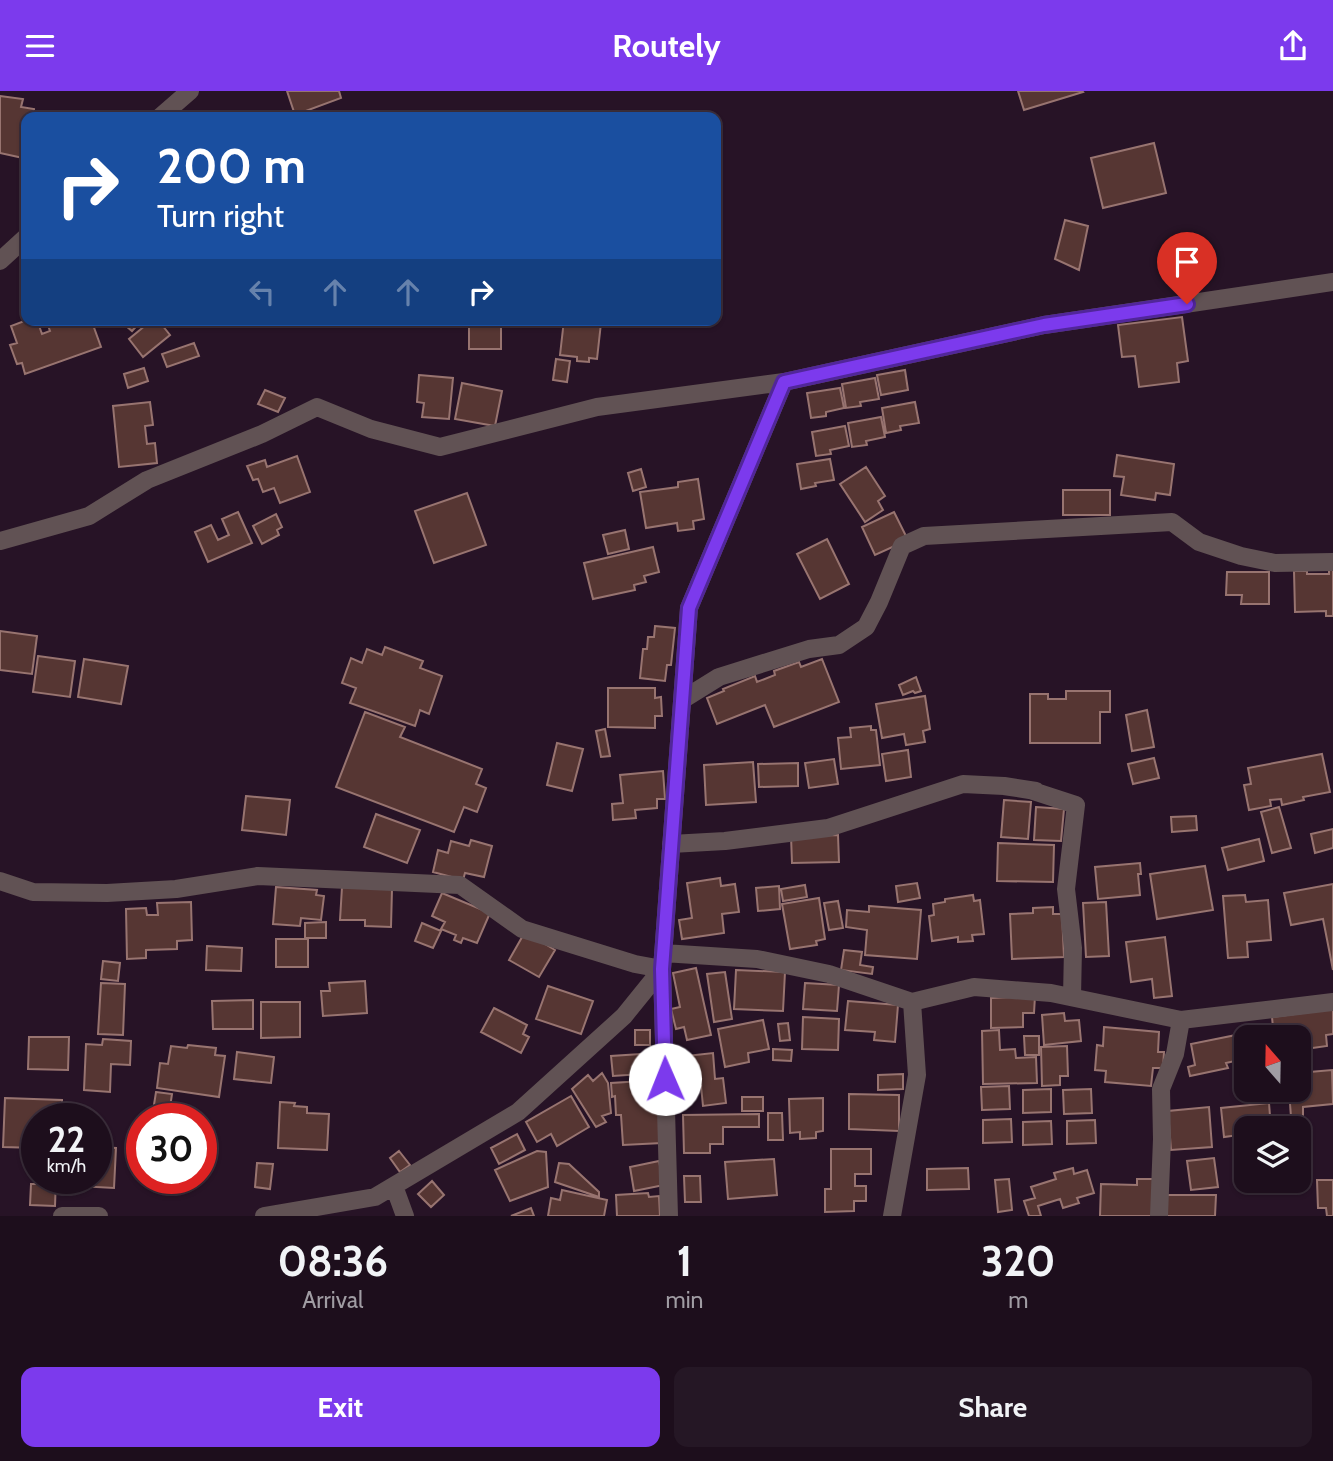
<!DOCTYPE html>
<html lang="en">
<head>
<meta charset="utf-8">
<style>
  :root { --surface:#1d0e1c; --page:#251725; --text:#f1f3f6; --muted:#a09ca3; --line:#3b2e3b; --accent:#7c3aed }
  body { margin:0; font-family:Cabin,sans-serif; background:var(--page); color:var(--text); height:100vh; display:flex; flex-direction:column; font-size:26px; white-space:nowrap }
  * { box-sizing:border-box; margin:0 }
  p { font-size:23px; color:var(--muted) }
  .icon { flex:none; width:38px; height:38px; fill:none; stroke:currentColor; stroke-width:2; stroke-linecap:round; stroke-linejoin:round }
  .map { position:relative; height:1125px; overflow:hidden }
  .sheet { display:flex; flex-direction:column; background:var(--surface); flex:1 }
  .sheet>* { flex:none }
  .guide { position:absolute; left:21px; top:21px; width:700px; height:214px; border-radius:14px; box-shadow:0 2px 5px #0004,0 0 0 2px var(--line); background:#1a4fa0; color:#fff; overflow:hidden }
  .needle { width:46px; rotate:340deg }
  .controls { position:absolute; left:1234px; top:934px; display:grid; gap:14px }
  .controls a { display:grid; place-items:center; width:77px; height:77px; border-radius:14px; background:var(--surface); box-shadow:0 2px 5px #0004,0 0 0 2px var(--line); font-size:35px }
  .speed { position:absolute; left:21px; top:1012px; display:flex; gap:14px; font-size:35px; font-weight:700; text-align:center }
  .speed>* { display:grid; place-content:center; width:91px; height:91px; border-radius:50%; background:var(--surface); box-shadow:0 2px 5px #0004,0 0 0 2px var(--line); line-height:1 }
  .speed small { font-size:18px; font-weight:400 }
  .speed .limit { border:10px solid #d22; background:#fff; color:#111 }
  .pin { position:absolute; display:grid; place-items:center; width:60px; height:60px; color:#fff; margin:-72px -30px; border-radius:50% 50% 50% 0; rotate:-45deg; box-shadow:0 0 7px #0007 }
  .pin .icon { rotate:45deg }
  .me { position:absolute; width:77px; margin:-38px; rotate:359deg; stroke-linejoin:round; filter:drop-shadow(0 0 5px #0008) }
  .turn { display:flex; align-items:center; gap:24px; height:147px; padding:0 21px; font-size:32px }
  .turn .icon { width:91px; height:91px; stroke-width:2.5 }
  .turn b { display:block; font-size:49px; line-height:60px }
  .lanes { display:flex; align-items:center; height:66px; padding:0 21px; background:#0003; justify-content:center; gap:35px; direction:ltr }
  .lanes .off { opacity:.35 }
  .eta { display:flex; justify-content:space-evenly; align-items:center; height:119px; text-align:center }
  .eta b { font-size:42px; font-weight:800; line-height:49px }
  .primary-button { display:flex; gap:14px; margin-top:auto; padding:14px 21px }
  .primary-button a { flex:1; height:80px; border-radius:14px; background:var(--accent); color:#fff; font-size:28px; font-weight:800; line-height:80px; text-align:center }
  .primary-button a+a { background:var(--page); color:var(--text) }
  header { display:flex; justify-content:space-between; align-items:center; height:91px; padding:0 21px; background:var(--accent); color:#fff; font-size:32px; font-weight:800 }
  .map>svg:first-child { display:block }
  .building { fill:#563633; stroke:#987470; stroke-width:2 }
  .lines { fill:none; stroke-linecap:round; stroke-linejoin:round }
  .minor { stroke:#615254; stroke-width:18 }
  .route-casing { stroke:#51269a; stroke-width:18 }
  .route { stroke:#7c3aed; stroke-width:12 }
</style>
</head>
<body>
<header><svg class="icon" aria-label="menu" viewBox="0 0 24 24"><path d="M4 6h16M4 12h16M4 18h16"/></svg>Routely<svg class="icon" aria-label="share" viewBox="0 0 24 24"><path d="M12 15V3M7 8l5-5 5 5M5 13v7h14v-7"/></svg></header>
<div class="map">
<svg width="1333" height="1125" viewBox="0 0 1333 1125">
  <rect width="100%" height="100%" fill="#271326"/>
  <path class="building" d="M287,0H339L341,7L295,24Z
    M1018,0H1082L1083,1L1024,19Z
    M0,5L23,8L21,16L34,18L33,26H26V50L23,67L0,62Z
    M1154,52L1166,102L1103,117L1091,67Z
    M1065,129L1088,135L1079,179L1055,168Z
    M1182,226L1188,270L1177,272L1179,291L1139,296L1135,265L1122,266L1118,234Z
    M27,229H37L42,243L50,240L46,229H96L92,231L101,256L25,283L22,272L17,273L10,254L17,252L11,235Z
    M119,229H140L141,230L132,240Z
    M152,229H158L170,244L143,266L129,248Z
    M469,229H501V258H469Z
    M564,229L601,232L597,268L589,267V271L577,270V266L560,264Z
    M194,252L199,265L167,276L162,263Z
    M556,268L570,270L567,291L553,289Z
    M144,277L148,290L128,297L124,283Z
    M905,279L908,299L881,304L877,284Z
    M419,284L453,287L449,328L422,326L424,312L417,311Z
    M875,287L879,308L860,311L861,315L846,317L842,293Z
    M462,292L502,300L495,335L455,328Z
    M840,297L844,317L826,321V325L811,327L807,302Z
    M265,299L285,307L278,321L258,313Z
    M150,311L153,334L145,335L147,353L155,352L157,372L119,376L113,315Z
    M915,311L919,332L900,335L901,339L886,342L882,317Z
    M881,326L885,346L866,350L867,354L852,356L848,332Z
    M845,335L849,355L830,359L831,363L816,365L812,341Z
    M1117,364L1174,373L1170,404L1156,402L1155,409L1121,404L1124,386L1114,385Z
    M297,365L310,401L280,412L274,397L263,401L258,388L253,389L247,375L265,369L267,376Z
    M830,368L834,389L815,392L816,395L801,398L797,373Z
    M866,376L885,405L878,410L883,419L865,431L840,393Z
    M641,378L646,396L633,400L628,382Z
    M698,388L704,428L693,430L694,438L678,440L677,432L646,437L640,401L678,396V391Z
    M1063,399H1110V424H1063Z
    M467,402L486,454L434,472L415,420Z
    M238,421L252,452L208,471L195,441L211,434L218,449L229,444L222,428Z
    M894,421L908,449L875,464L862,436Z
    M276,423L282,436L277,439L279,444L262,453L253,435Z
    M625,439L629,458L608,463L603,444Z
    M827,448L849,493L820,508L797,463Z
    M653,456L659,481L644,485L646,491L634,494L635,499L593,508L584,472Z
    M1329,477H1333V525H1326V520L1295,521L1294,480H1307V483H1329Z
    M1227,481H1269V513H1241L1242,504H1226Z
    M655,535L675,537L671,574H667L665,590L640,587L643,558H647L648,546H654Z
    M0,540L37,545L32,583L0,579Z
    M385,556L423,570L420,577L442,585L429,623L420,619L415,635L350,612L356,597L342,592L351,567L362,572L367,558L382,564Z
    M38,565L75,570L70,606L33,601Z
    M84,568L128,575L121,613L78,606Z
    M822,568L839,611L774,636L765,614L717,633L707,607L724,600L723,598L755,585L757,591L775,584L774,580L799,571L801,576Z
    M916,586L921,600L915,602L913,600L903,604L899,594Z
    M608,597H655V607L661,606L662,625H655V637L608,636Z
    M1066,600H1110V621H1100V652H1030V603H1048V608H1066Z
    M925,605L930,638L923,640L925,651L906,654L904,643L882,647L876,613Z
    M1147,619L1154,656L1132,660L1126,624Z
    M365,621L405,636L400,646L482,678L476,693L486,697L477,721L464,716L454,741L336,696Z
    M871,635V639H876L880,674L841,678L838,647L851,646L850,637Z
    M605,638L610,665L601,666L596,640Z
    M557,652L583,658L572,700L547,694Z
    M908,659L911,686L886,690L882,663Z
    M1322,663L1330,701L1303,706L1304,709L1282,714L1281,708L1270,709L1271,715L1249,719L1244,694L1251,693L1248,677Z
    M1154,667L1159,687L1133,693L1128,673Z
    M834,668L838,693L809,697L805,672Z
    M753,671L756,711L706,714L704,674Z
    M798,672V695L759,696L758,673Z
    M663,680L665,708H657V717L635,719L636,727L613,729L612,713L623,712L620,684Z
    M246,705L290,709L286,744L242,739Z
    M1004,709L1031,711L1028,748L1001,746Z
    M1036,716L1064,718L1061,750L1034,749Z
    M1279,716L1291,757L1272,762L1261,721Z
    M376,723L420,739L407,772L364,756Z
    M1196,725L1197,739L1172,741L1171,726Z
    M1333,738V757L1315,762L1311,743Z
    M838,744L839,771L792,772L791,745Z
    M1259,748L1264,770L1228,779L1222,757Z
    M471,749L492,755L484,786L465,782L463,789L433,781L438,759L448,762L451,750L469,755Z
    M998,752L1054,754L1053,791L997,790Z
    M1140,772L1141,783H1138L1140,804L1098,808L1095,776Z
    M1205,775L1213,819L1157,828L1150,783Z
    M720,787L721,795L735,793L739,821L722,823L724,842L682,848L679,829L692,827L687,792Z
    M917,792L920,807L898,811L896,795Z
    M1333,793V879L1323,828L1291,834L1284,802Z
    M805,794L807,806L783,810L781,798Z
    M779,795L780,818L758,820L756,797Z
    M276,796L317,799L316,804L324,805L321,829L301,827L300,835L273,833Z
    M342,796L392,798L391,836L365,835V829H340Z
    M442,802L490,822L477,852L463,847L461,852L454,849L456,844L441,838L445,831L432,825Z
    M973,804L974,810L980,809L984,843L972,844L973,850L958,851V846L932,850L929,825L934,824L933,813L945,811V808Z
    M1245,804L1246,811L1268,809L1271,849L1247,851L1248,866L1228,867L1223,805Z
    M819,807L825,848L816,850L817,854L790,858L782,813Z
    M838,810L843,837L829,839L824,812Z
    M191,811L192,849L177,850V858L146,859V867L127,868L126,818L146,817L147,824H158L157,812Z
    M1106,811L1109,865L1086,866L1083,812Z
    M869,815L921,819L917,868L865,864L867,839L846,836L847,819L869,821Z
    M1053,816V823H1062L1064,866L1012,868L1010,823L1033,822V817Z
    M326,831V847H305V832Z
    M422,832L441,840L433,857L415,850Z
    M525,841L555,859L539,886L509,869Z
    M1165,846L1172,905L1154,907L1152,888L1131,891L1126,851Z
    M276,848H308V876H276Z
    M207,855L242,857L241,880L206,879Z
    M844,859L862,861L860,874L873,876L872,883L841,879Z
    M103,870L120,872L118,890L101,888Z
    M696,877L711,944L687,949L684,936L676,938L671,918L680,916L673,882Z
    M736,879L785,881L783,920L734,918Z
    M725,881L732,928L714,931L707,883Z
    M365,890L367,922L323,925L321,900H330L329,892Z
    M101,892L125,893L123,944L98,943Z
    M805,892L839,894L837,920L803,918Z
    M548,895L593,910L581,943L536,928Z
    M1035,905L1034,922H1023V936L991,937V907Z
    M253,909V938H213L212,910Z
    M848,910L898,914L895,951L874,949L875,941L845,939Z
    M261,911H300V946L261,947Z
    M494,917L527,934L523,943L529,946L521,962L481,941Z
    M1333,918V943L1326,944L1327,955L1298,959V947H1274L1272,926Z
    M1064,922L1065,930L1079,929L1081,950L1044,954L1042,924Z
    M803,926L839,928L838,959L802,958Z
    M763,929L769,958L748,962L749,971L725,976L718,938Z
    M788,932L790,949L780,950L778,933Z
    M1104,936L1159,941L1158,961H1164L1163,977H1153L1151,995L1105,991L1106,980L1095,979L1097,954L1103,955Z
    M635,939H650V954H635Z
    M999,939L1000,959L1015,958L1016,967L1036,966L1037,992L983,993L982,940Z
    M1265,940L1266,947H1246V958H1244L1242,945Z
    M1236,944L1239,962L1234,963L1235,970L1226,972L1228,977L1190,985L1188,976L1195,974L1191,953Z
    M1024,945H1039V964H1025Z
    M29,946H69L68,979L28,978Z
    M103,948L131,950L130,974L111,973L110,1001L84,999L86,953L102,954Z
    M188,954L216,957L215,964L225,965L219,1006L157,997L160,972L168,973L171,955L187,957Z
    M1067,955L1068,985H1060V994L1042,995L1041,956Z
    M773,958L792,959L791,970L773,969Z
    M237,961L274,966L271,992L234,988Z
    M656,962L657,982L613,985L611,965Z
    M713,962L715,988L723,987L726,1012L703,1015L701,995L681,997L678,966Z
    M1332,979L1333,1013L1303,1016V1025L1291,1026L1289,999H1298V982Z
    M602,982L608,992L611,1022L602,1025L606,1031L596,1036L572,998L588,984L593,990Z
    M903,983V998L878,999V984Z
    M659,989L662,1052L623,1054L621,1024H616L615,1005L612,1006L611,992Z
    M1009,995L1010,1018L982,1019L981,996Z
    M1051,998V1021L1023,1022V999Z
    M1091,998L1092,1022L1064,1023L1063,999Z
    M156,1001L172,1003L169,1023L153,1020Z
    M849,1003L899,1004V1040L849,1038Z
    M571,1005L589,1036L557,1055L551,1043L537,1051L526,1031Z
    M742,1006H763V1020H742Z
    M5,1007L62,1009V1027H37V1057L3,1056Z
    M823,1007V1040L816,1041V1047L800,1048V1041L790,1042L789,1008Z
    M280,1011L295,1012L294,1015L307,1016V1022L329,1023L327,1059L278,1057Z
    M1269,1012L1271,1038H1246V1043L1224,1046L1221,1017Z
    M1209,1016L1212,1056L1171,1059L1168,1020Z
    M67,1022L91,1023V1027H67Z
    M768,1022H782L783,1049H768Z
    M759,1023V1036H723V1053H710V1062H684L683,1024Z
    M1011,1028L1012,1051L983,1052V1029Z
    M1095,1029L1096,1052L1067,1053V1030Z
    M1051,1030L1052,1053L1023,1054V1031Z
    M517,1043L525,1059L499,1073L491,1057Z
    M96,1056L116,1057L114,1097L61,1094V1087H96Z
    M831,1058H871V1083H855V1095H866V1110H854V1120L825,1121V1098H831Z
    M399,1060L410,1074L400,1081L390,1067Z
    M537,1060L546,1061L548,1096L510,1110L495,1079Z
    M1214,1067L1218,1096L1191,1099L1187,1070Z
    M774,1068L777,1104L728,1108L725,1071Z
    M659,1070L664,1094L634,1100L630,1076Z
    M257,1072L273,1073L270,1098L255,1096Z
    M559,1072L569,1073L599,1101V1106L555,1091Z
    M968,1077L969,1098L927,1099V1078Z
    M1073,1077L1074,1083L1087,1079L1094,1102L1077,1107L1079,1112L1063,1117L1060,1108L1038,1115L1041,1125H1029L1024,1110L1035,1107L1031,1096L1056,1088L1054,1082Z
    M684,1085H700L701,1111H685Z
    M39,1087H56L55,1115L30,1114L31,1093H39Z
    M1009,1088L1012,1119L998,1121L995,1089Z
    M1137,1088H1153V1125H1100L1101,1093L1137,1094Z
    M1317,1089H1333V1125H1327L1326,1117H1318Z
    M432,1090L444,1104L431,1116L418,1103Z
    M562,1099L607,1109L604,1125H548L551,1107L560,1109Z
    M648,1102L649,1106L659,1105L660,1125H617L616,1104Z
    M1166,1104H1216L1215,1125H1165Z
    M531,1117L534,1125H511Z"/>
  <g class="lines">
    <path class="minor" d="M160,26L190,0
      M0,170L26,146
      M0,450L89,425L147,389L262,343L317,316L371,338L440,356L597,316L784,291L1044,234L1333,191
      M682,609L719,586L809,558L839,554L866,536L879,511L902,455L924,445L1172,431L1199,451L1241,465L1275,472L1333,471
      M1030,699L1076,714L1066,798L1073,857L1072,906
      M671,753L725,750L828,737L963,693L1004,695L1036,700
      M0,790L33,801L107,802L176,798L258,785L460,794L522,838L635,873L662,878L624,925L518,1021L375,1106L264,1125
      M663,862L757,868L829,883L912,911L917,984L892,1125
      M912,911L974,896L1051,902L1181,929L1333,911
      M394,1095L405,1125
      M62,1125H99
      M669,1125L662,878L689,517L784,291
      M1159,1125L1162,1048L1161,998L1175,963L1181,929"/>
  </g>
  <g class="lines">
    <g class="route-casing">
      <path id="route" d="M665,988L662,878L689,517L784,291L1044,234L1187,213"/>
    </g>
    <use href="#route" class="route"/>
  </g>
</svg>
<div class="controls">
<a><svg class="needle" viewBox="-14 -14 28 28"><path d="M0-13l5 13h-10z" fill="#e53935"/><path d="M0 13l5-13h-10z" fill="#a09ca3"/></svg></a>
<a><svg class="icon" aria-label="layers" viewBox="0 0 24 24"><path d="M12 4l9 5-9 5-9-5zM3 14l9 5 9-5"/></svg></a>
</div>
<div class="speed"><div>22<small>km/h</small></div><div class="limit">30</div></div>
<div class="pin" style="left:1187px;top:213px;background:#d93025"><svg class="icon" aria-label="arrive" viewBox="0 0 24 24"><path d="M6 21V4h12l-3 4 3 4H6"/></svg></div>
<svg class="me" style="left:665px;top:988px" viewBox="-20 -20 40 40"><circle r="19" fill="#fff"/><path d="M0-13L10 11 0 6-10 11z" fill="#7c3aed"/></svg>
<div class="guide">
<div class="turn"><svg class="icon" aria-label="right" viewBox="0 0 24 24"><path d="M7 20v-9h11M14 6l5 5-5 5"/></svg><div><b>200 m</b>Turn right</div></div>
<div class="lanes"><svg class="icon off" aria-label="left" viewBox="0 0 24 24"><path d="M17 20v-9H6M10 6l-5 5 5 5"/></svg><svg class="icon off" aria-label="ahead" viewBox="0 0 24 24"><path d="M12 20V5M6 11l6-6 6 6"/></svg><svg class="icon off" aria-label="ahead" viewBox="0 0 24 24"><path d="M12 20V5M6 11l6-6 6 6"/></svg><svg class="icon" aria-label="right" viewBox="0 0 24 24"><path d="M7 20v-9h11M14 6l5 5-5 5"/></svg></div>
</div>
</div>
<section class="sheet">
<div class="eta">
<div><b>08:36</b><p>Arrival</p></div>
<div><b>1</b><p>min</p></div>
<div><b>320</b><p>m</p></div>
</div>
<div class="primary-button"><a>Exit</a><a>Share</a></div>
</section>
</body>
</html>
